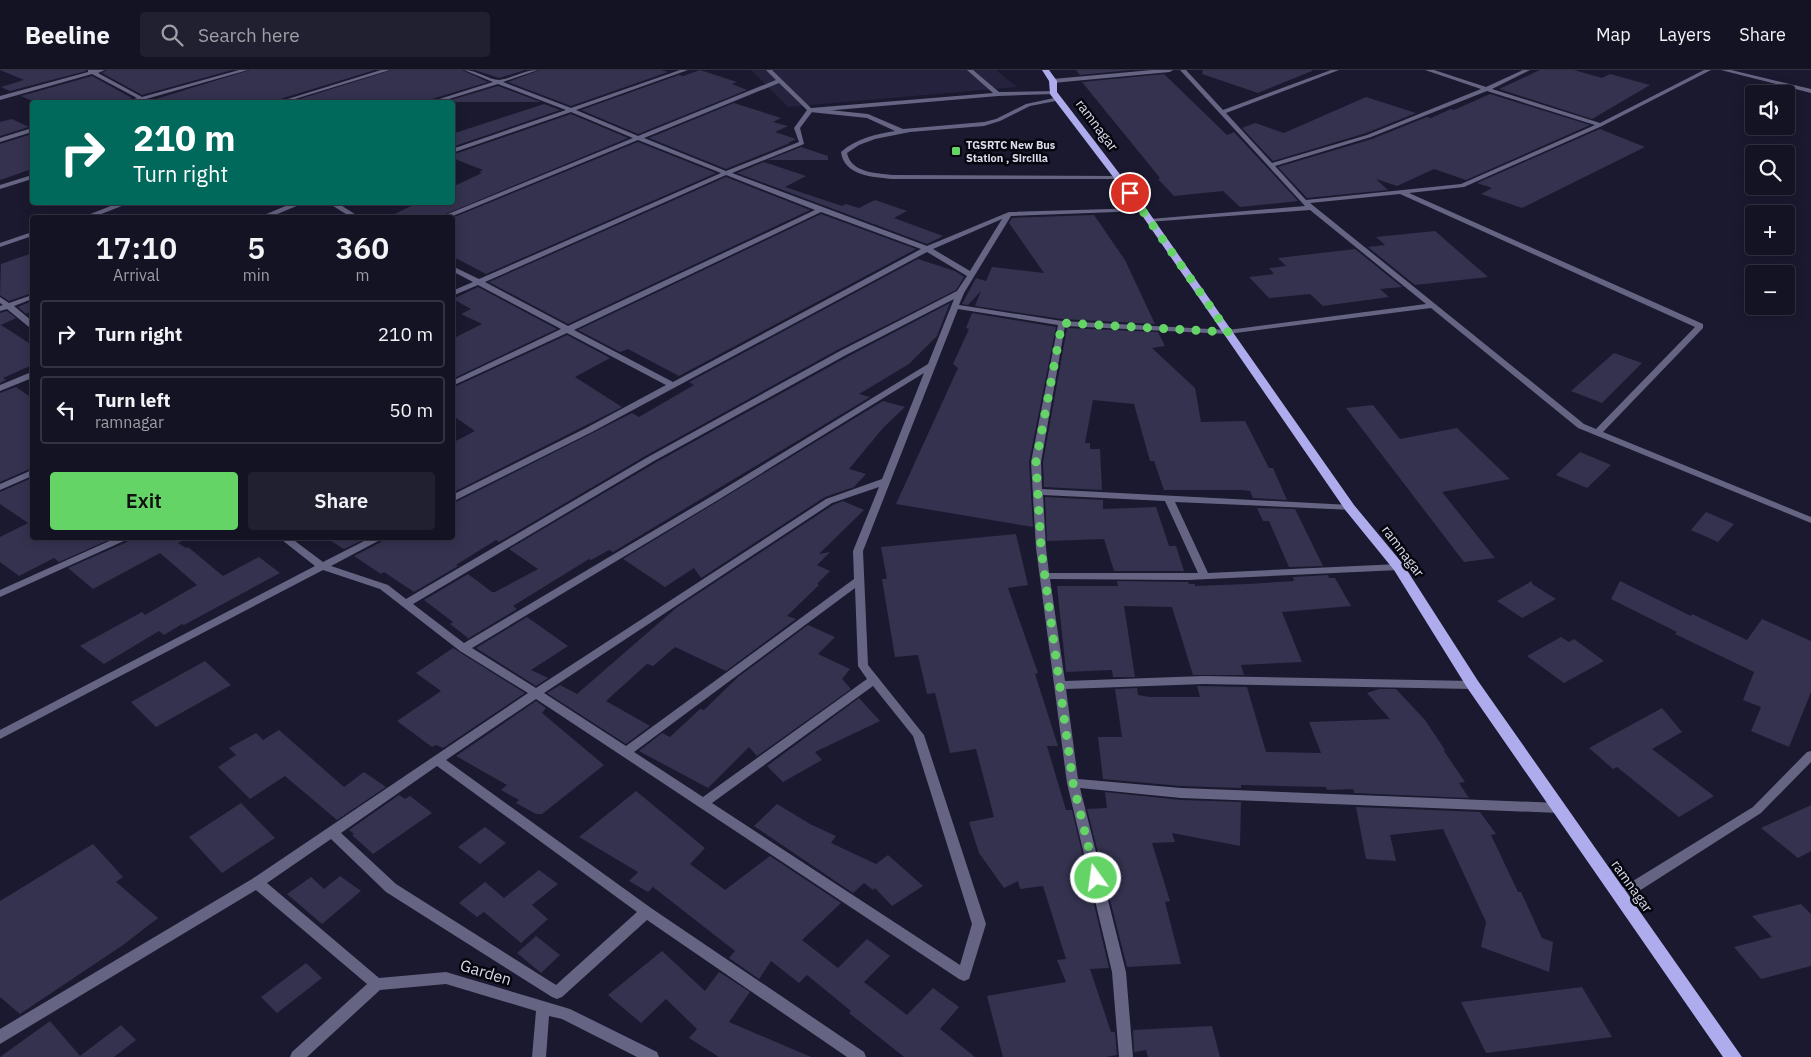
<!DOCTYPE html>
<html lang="en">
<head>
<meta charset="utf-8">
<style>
  :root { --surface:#141323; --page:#212030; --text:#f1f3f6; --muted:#9d9ea6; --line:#333241; --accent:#64d467 }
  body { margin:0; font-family:"IBM Plex Sans",sans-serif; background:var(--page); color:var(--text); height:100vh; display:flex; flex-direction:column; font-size:19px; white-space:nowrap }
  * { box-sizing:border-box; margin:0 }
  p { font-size:16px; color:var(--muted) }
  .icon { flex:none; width:28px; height:28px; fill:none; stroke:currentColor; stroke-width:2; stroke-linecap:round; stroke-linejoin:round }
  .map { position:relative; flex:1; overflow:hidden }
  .sheet { position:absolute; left:30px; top:145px; width:425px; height:325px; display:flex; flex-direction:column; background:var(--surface); border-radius:5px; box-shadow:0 2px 12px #0003,0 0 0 1px var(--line) }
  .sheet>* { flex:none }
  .banner { position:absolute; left:30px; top:30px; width:425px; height:105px; border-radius:5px; box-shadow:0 2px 12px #0003,0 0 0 1px var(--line); background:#00695c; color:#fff; overflow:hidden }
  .buttons { position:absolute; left:1745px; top:15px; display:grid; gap:10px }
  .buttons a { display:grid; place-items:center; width:50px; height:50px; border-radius:5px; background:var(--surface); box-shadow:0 2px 12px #0003,0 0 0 1px var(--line); font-size:25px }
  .pin { position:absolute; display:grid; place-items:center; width:42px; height:42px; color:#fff; margin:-21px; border:2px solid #fff; border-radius:50%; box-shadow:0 1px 5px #0007 }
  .me { position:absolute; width:55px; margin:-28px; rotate:346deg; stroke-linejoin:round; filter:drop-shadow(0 0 4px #0008) }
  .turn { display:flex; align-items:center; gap:18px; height:105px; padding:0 20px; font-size:22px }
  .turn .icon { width:65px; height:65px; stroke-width:2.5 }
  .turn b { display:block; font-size:35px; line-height:42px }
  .eta { display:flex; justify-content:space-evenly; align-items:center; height:85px; text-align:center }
  .eta b { font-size:30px; font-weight:600; line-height:35px }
  .cta { display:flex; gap:10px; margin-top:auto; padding:10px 20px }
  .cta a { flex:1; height:58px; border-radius:5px; background:var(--accent); color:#111; font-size:20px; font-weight:600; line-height:58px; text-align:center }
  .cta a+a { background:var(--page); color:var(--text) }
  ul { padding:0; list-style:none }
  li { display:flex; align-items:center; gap:15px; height:68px; margin:0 10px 8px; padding:0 10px; border:2px solid var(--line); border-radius:5px }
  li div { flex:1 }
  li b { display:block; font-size:19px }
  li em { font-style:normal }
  header { display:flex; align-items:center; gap:30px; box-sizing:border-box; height:70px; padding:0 25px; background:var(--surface); border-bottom:1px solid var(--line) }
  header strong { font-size:24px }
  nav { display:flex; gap:28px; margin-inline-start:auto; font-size:18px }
  .search { width:350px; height:45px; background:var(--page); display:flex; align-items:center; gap:12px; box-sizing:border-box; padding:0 18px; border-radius:5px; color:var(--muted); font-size:19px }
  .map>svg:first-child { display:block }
  .built { fill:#24223d }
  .building { fill:#34324f }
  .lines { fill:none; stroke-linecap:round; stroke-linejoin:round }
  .lane { fill:#656483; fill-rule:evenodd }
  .street { fill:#656483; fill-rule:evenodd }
  .primary { fill:#afacee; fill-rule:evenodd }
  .route { stroke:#64d467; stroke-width:9; stroke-dasharray:0 16.2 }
  .poi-dot { fill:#64d467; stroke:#06060f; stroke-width:2 }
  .labels { text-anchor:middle; stroke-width:5; stroke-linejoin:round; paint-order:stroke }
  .far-poi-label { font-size:11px; font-weight:bold; fill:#dbdaea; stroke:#06060f; text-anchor:start }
  .street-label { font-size:14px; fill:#dbdaea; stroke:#06060f }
  .near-street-label { font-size:16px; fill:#dbdaea; stroke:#06060f }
</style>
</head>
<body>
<header>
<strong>Beeline</strong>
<div class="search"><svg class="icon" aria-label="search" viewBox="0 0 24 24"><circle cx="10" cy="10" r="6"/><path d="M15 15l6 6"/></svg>Search here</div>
<nav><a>Map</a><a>Layers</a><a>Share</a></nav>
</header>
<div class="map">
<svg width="1811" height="987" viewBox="0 0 1811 987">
  <rect width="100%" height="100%" fill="#1b192f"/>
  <path class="built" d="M751,0H996L1017,17L788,37Z"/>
  <path class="building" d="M0,0H86V1L10,21L1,17L24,10Z
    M107,0H232L142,25L102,3Z
    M250,0H375L277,30L276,32H146Z
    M392,0H462L488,12L432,29L430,32H290Z
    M475,0H525L499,8Z
    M540,0H661L668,2L571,36L508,12Z
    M700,0L737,12L732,14L747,20L638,64L581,40L679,5L683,6Z
    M1076,0H1131L1080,5Z
    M1203,0H1312V1L1258,23L1202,4Z
    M1540,0H1574L1602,8L1610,4L1650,15L1592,49L1499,19Z
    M1164,4L1227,65L1234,62L1298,131L1240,137L1223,121L1174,126L1158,109L1160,108L1082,12Z
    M92,6L132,28L127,30L125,32H35L21,26Z
    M498,16L541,32H444Z
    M1490,24L1590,55L1466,110L1434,99L1397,116L1376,109L1388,120L1307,128L1278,97L1372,69L1427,47L1431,48L1451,39L1454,40Z
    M1366,27L1416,43L1366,63L1273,91L1242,58L1255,53L1284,63Z
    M734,33L781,48L773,52L788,56L775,62L796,69L788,73H790L726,99L649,68Z
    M544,34L560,40L452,77V64Z
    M571,44L628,68L436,148H387L419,132H452V117L482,103L479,102L483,100L452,88V85Z
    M12,49L29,57L0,66V52Z
    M1600,59L1645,77L1522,138L1481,124L1492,118L1477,113Z
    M32,64V99L0,110V74Z
    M638,72L716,103L486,204L452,186V148Z
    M801,77L828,86V90H768Z
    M764,92L806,106L785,117L842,136L846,134L859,138L875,130L907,141L894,148L943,166L927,174L737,103Z
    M726,107L810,140L568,254L489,212Z
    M821,144L916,179L679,306L628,279L620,282L578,260Z
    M1094,145L1125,190L1155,254L1062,249L975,236L981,221L968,235L962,234L976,208L986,211L992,197L1044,203L1009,153L1012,148Z
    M1435,161L1488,207L1415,215L1368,177L1385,175L1376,167Z
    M1355,179L1402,217L1380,219L1389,227L1323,236L1310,224L1269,228L1249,207L1274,204L1269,198L1286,196L1278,188Z
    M32,183V223L9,231L0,225L1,194Z
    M918,189L955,201L964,207L956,220L839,279L647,385L499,472L496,470L456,495L458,496L414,522L384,502L381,504L354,486L381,472L384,468H452V434L632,343L639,347L694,315L689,312Z
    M478,217L557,259L452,309V269L482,254L461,244L471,239L453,229Z
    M32,231V241L26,244L18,237Z
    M950,233L937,266L909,294L859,324L870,327L613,482L609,480L591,490L589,489L513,536L517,539L464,571L468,568L450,554L453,552L424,530L468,504L492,522H495L538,499L509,479L655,393L847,287Z
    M7,241L16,248L1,255L32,275V295L3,308L6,310L0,313V243Z
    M972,243L1056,257L1029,392L1033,457L896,434L958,298L953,294L969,259L966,258Z
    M1067,258L1158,262L1165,276L1152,278L1195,318L1201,352L1245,351L1269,398H1273L1287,430L1253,428L1250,421L1242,420H1164L1154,391H1150L1134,334L1093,330L1085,373H1090V379H1100L1102,420L1044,417L1043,392Z
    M567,265L610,288L575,307L622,337L452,423V373L475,361L452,345V318Z
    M1614,283L1642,293L1602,333L1571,321Z
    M16,317L32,328V398L0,412V323Z
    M883,331L905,337L883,358L849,399L866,404L854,417L825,427L701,508L694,498L665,517L623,489Z
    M1373,335L1400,369L1457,358L1510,409L1442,422L1495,488L1464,492L1346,338Z
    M1580,382L1611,395L1587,418L1556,405Z
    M32,408V468H113L59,492L54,488L19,506L0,492V467L28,453L0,434V422Z
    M1045,427L1103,430V439L1156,437L1169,476H1176L1184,501H1114L1104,469L1047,471Z
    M843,431L864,440L819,484L830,482L817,495L830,501L817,514L819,515L787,546L796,549L726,601L675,577L653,596L647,594L606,631L650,656L626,674L547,623L560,615L577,624L676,538L833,435Z
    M1257,438L1295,439L1323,496L1289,497L1269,451H1263Z
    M1706,442L1734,454L1718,472L1691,460Z
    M1016,464L1028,515L1008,518L1038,603L1035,604L1058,676H1047L1066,740H1072L1109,898L1090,899L1111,962H1115L1117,985L1106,987H1003L987,926L1066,912L1057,890L1066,889L1043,816L1020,819L1018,811L1004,818L979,783L969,752L994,747L976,679L950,683L935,623L927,624L918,585L895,587L882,509H887L881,477Z
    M130,468H188L178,473L186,478L188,477L223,506L259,487L280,503L184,555L182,554L164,565L159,561L104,594L80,576L142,542L145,545L197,515L160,483L93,519L68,498L127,472Z
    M326,468H367L344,479Z
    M1328,505L1329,508H1335L1351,536L1282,542L1302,592L1241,595L1244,605H1193L1172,537L1124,536L1135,607H1113L1112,600L1066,602L1057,516H1118L1117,511L1188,512L1189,514H1195V516L1248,514L1294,511L1293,507Z
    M1532,511V514L1556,529L1522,548L1497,531Z
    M1620,511L1691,546L1692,544L1747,570L1762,549L1811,571V622L1789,677L1751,661L1761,637L1743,630L1754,602L1675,564L1677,562L1611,529Z
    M527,547L568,576L531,600L548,608L536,616L476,578Z
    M808,555L835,567L818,584L850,599L842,609L851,619L757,686L749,677L708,718L639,681L662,663L670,667L700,639L704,640L738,607Z
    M1561,567L1569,572L1574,569L1604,591L1564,613L1527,586Z
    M453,578L525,623L443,678L436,675L432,677L397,651L441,621L416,603Z
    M205,591L231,615L156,657L131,632Z
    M1197,616L1247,617L1266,682L1321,683L1309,652L1390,649L1367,623L1379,619H1396L1425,650L1445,680L1444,681L1465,712L1459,713L1469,728L1354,723L1353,719L1327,720L1326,717L1241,715V718L1181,716L1103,709L1098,667H1122L1115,619L1137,618L1138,625L1149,627H1200Z
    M859,628L880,651L815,682L822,690L783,712L767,696Z
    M536,631L546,638L542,643L604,695L542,744H536L516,733L519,730L501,720L507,715L456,686Z
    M1662,638L1682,662L1652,679L1714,726L1679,747L1617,697L1613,699L1589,678Z
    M279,660L344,717L364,702L386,717L337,750L285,706L250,729L218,697L236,685L229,678L256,663L263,670Z
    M636,721L705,778L690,794L725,820L770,786L841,833L802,870L838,898L867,869L890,886L864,912L907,945L933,918L959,937L940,959L975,987H904L849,943L851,941L807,905L799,913L771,891L759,909L729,888L735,881L653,817L648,822L629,811L638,802L579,767Z
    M1105,722L1181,730L1241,732L1240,776L1172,763L1175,772L1152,773L1170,831L1165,832L1181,894L1127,897L1087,739L1107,738Z
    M399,725L405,729L410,726L432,743L373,784L352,765L354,764L349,760Z
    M241,733L275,768L222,803L189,767Z
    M777,734L810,754L836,766L831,773L876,794L888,785L923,816L892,836L875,818L873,820L864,813L853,823L754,756Z
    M1811,735V781L1798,788L1761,758Z
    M1356,737L1480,742L1496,764L1491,765L1518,822H1521L1542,868L1553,872L1549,902L1481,877L1486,852L1443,759L1390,765L1396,791L1366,789Z
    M485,757L506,773L480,794L458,777Z
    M93,774L123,807L116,812L158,848L123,875L20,944L0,927V831Z
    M539,800L558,814L532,835L548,849L521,873L484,842L477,847L459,833L485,812L504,828Z
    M340,806L361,821L322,854L287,824L311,807L324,819Z
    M1801,834L1811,844V896L1761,909L1734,877L1772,867L1752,846Z
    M536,866L560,885L541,903L517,883Z
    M662,881L705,921L719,902L750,922L729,952L811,987H719L689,968L697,959L666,929L641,953L608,925Z
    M306,893L322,908L277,943L261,927Z
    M1582,917L1612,967L1486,983L1461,932Z
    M50,951L80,986L121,955L136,970L114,987H0Z
    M1212,956L1220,987H1148L1146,980L1134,982L1133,960Z"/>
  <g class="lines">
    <path class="lane" d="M1059,27L1061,28V30L1030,36L1000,51L984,56L910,62L875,69L859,75L847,83C851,103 876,103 893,105L1118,106L1121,108L1120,109H893C873,107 844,106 841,82C855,69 876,64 895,61L867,48L810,42L807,40L810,38L868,44L903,59L984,52L996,49L1026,34Z"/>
    <path class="street" d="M88,0H105L98,3L142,27L239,0H248L146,29L144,32H127L128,31L137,28L92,4L0,30V26L88,2Z
      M381,0H390L285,32H278Z
      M464,0C477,0 489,10 499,10C511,9 523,0 538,0L503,12L571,38L680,0H688L576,40L638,66L776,10L766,0H772L811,38L993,23L967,0H973L999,22L1055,21L1056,22L1053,24L998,26L812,42L800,58L804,74L732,103L927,176L1009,142L1144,138V140L1142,141L1011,146L964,223L959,235L1062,251L1228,260L1426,234L1310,140L1148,152V150L1150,149L1305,136L1180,0H1186L1223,40L1331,0H1339L1226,43L1272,93L1367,65L1481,19L1425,0H1434L1486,17L1523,0H1530L1492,19L1600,53L1704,0H1711L1602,56L1464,117L1409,123L1703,254V258L1603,362L1811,447V453L1578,358L1431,238L1228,264L1065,256L1041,392L1042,419L1350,435L1353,436L1355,438L1353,440L1175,432L1208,503L1399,494L1404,497L1399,500L1188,510L1050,509L1065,611L1204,606L1473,611L1477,612L1479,615L1477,618L1473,619L1204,614L1066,619L1078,709L1181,718L1559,733L1563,735L1565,738L1563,741L1559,743L1181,728L1080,718L1126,902L1133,987H1119L1112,902L1067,713L1036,478L1031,392L1058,255L958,239L863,481L868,595L924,665L986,854L969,909L964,911L959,909L536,629L446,690L651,838L864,982L866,987H847L647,850L562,927L557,929L552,927L386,822L331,769L267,813L379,908L446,902L570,939L657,982L659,987H637L562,949L549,946L546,987H532L536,941L446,914L380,920L307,987H290L292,982L367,914L256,820L0,974V959L252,809L528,623L460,581L380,519L323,500L0,669V660L315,496L282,470L280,468H291L323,492L370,468H382L380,470L331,496L388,515L406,529L648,387L840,281L957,221L967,206L927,182L592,362L452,432V425L586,358L666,315L567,263L452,316V311L561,259L478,215L452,226V221L473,212L452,201V196L479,209L721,103L638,70L448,148H438L633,68L571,42L452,83V79L566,40L498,14L439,32H432L433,31L493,12ZM779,13L807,40L794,58L799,72L726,101L644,68ZM1487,21L1595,55L1461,114L1306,130L1275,96L1371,67ZM726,105L815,140L568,256L485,212ZM1400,124L1695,257L1596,359L1584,354L1310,133ZM821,142L921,179L673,312L574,260ZM1002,149L970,201L933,179ZM954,229L928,294L712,426L464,573L413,534L654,391L846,285ZM924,303L882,409L826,429L536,618L472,578L718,430ZM879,417L853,481L854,509L626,676L544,623L832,433ZM1043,425L1165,431L1198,503H1049L1046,478ZM855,518L858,596L867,609L703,727L634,682ZM873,616L913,666L972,854L960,895L712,733ZM437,696L637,842L556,915L396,814L341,763Z
      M1152,0H1173L1170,2L1053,13L1050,11L1053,9Z
      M1721,0H1731L1811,19V23Z
      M32,58V62L0,72V68Z
      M32,105V109L0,119V115Z
      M121,132H132L91,148H80Z
      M295,132H306L268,148H257Z
      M327,132H336L361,148H352Z
      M32,162V166L0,177V173Z
      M32,225V229L14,236L32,251V257H29L7,239L0,241V236L3,235L0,233V227L9,233Z
      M29,303H32V308L0,321V315Z
      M32,400V406L0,420V414Z
      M116,468H128L126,470L0,527V520Z
      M1811,681V692L1761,743L1625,830L1620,831L1615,830L1613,826L1615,822L1753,737L1807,682Z"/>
    <path class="primary" d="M1042,0H1049L1057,11V22L1145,137L1354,435L1403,494L1478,611L1742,987H1723L1468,619L1394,500L1346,441L1139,141L1050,24L1049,11Z"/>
  </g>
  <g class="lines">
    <path class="route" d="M1096,808L1073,713L1041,478L1036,392L1062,253L1228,262L1130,123"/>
  </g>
  <rect class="poi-dot" x="951" y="76" width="10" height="10" rx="2.5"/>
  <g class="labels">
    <g class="far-poi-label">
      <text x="966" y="79">TGSRTC New Bus<tspan x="966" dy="13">Station , Sircilla</tspan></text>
    </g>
    <g class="street-label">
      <text transform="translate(1097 55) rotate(53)" y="5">ramnagar</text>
      <text transform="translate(1403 481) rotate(53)" y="5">ramnagar</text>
      <text transform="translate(1632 816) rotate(55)" y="5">ramnagar</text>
    </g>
    <g class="near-street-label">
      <text transform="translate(486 902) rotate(17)" y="6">Garden</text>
    </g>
  </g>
</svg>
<div class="buttons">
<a><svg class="icon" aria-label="sound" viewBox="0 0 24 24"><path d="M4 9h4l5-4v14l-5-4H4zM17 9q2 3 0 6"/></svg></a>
<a><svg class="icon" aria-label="search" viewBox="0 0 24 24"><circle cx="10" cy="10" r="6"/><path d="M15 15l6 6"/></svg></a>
<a>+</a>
<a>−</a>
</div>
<div class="pin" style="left:1130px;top:123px;background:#d93025"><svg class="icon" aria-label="arrive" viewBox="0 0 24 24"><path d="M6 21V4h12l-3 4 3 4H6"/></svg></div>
<svg class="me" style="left:1096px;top:808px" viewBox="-20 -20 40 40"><circle r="17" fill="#64d467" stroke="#fff" stroke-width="3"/><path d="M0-11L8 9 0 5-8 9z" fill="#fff"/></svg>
<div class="banner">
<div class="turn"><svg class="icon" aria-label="right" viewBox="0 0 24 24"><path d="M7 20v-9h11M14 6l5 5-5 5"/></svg><div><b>210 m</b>Turn right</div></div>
</div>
<section class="sheet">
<div class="eta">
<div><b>17:10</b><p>Arrival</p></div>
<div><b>5</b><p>min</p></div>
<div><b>360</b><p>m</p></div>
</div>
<ul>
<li><svg class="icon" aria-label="right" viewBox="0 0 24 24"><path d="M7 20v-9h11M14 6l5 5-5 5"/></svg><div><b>Turn right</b></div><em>210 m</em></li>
<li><svg class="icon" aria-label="left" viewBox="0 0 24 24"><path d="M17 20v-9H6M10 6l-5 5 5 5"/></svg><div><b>Turn left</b><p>ramnagar</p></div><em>50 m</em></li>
</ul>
<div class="cta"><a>Exit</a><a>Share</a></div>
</section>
</div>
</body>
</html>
